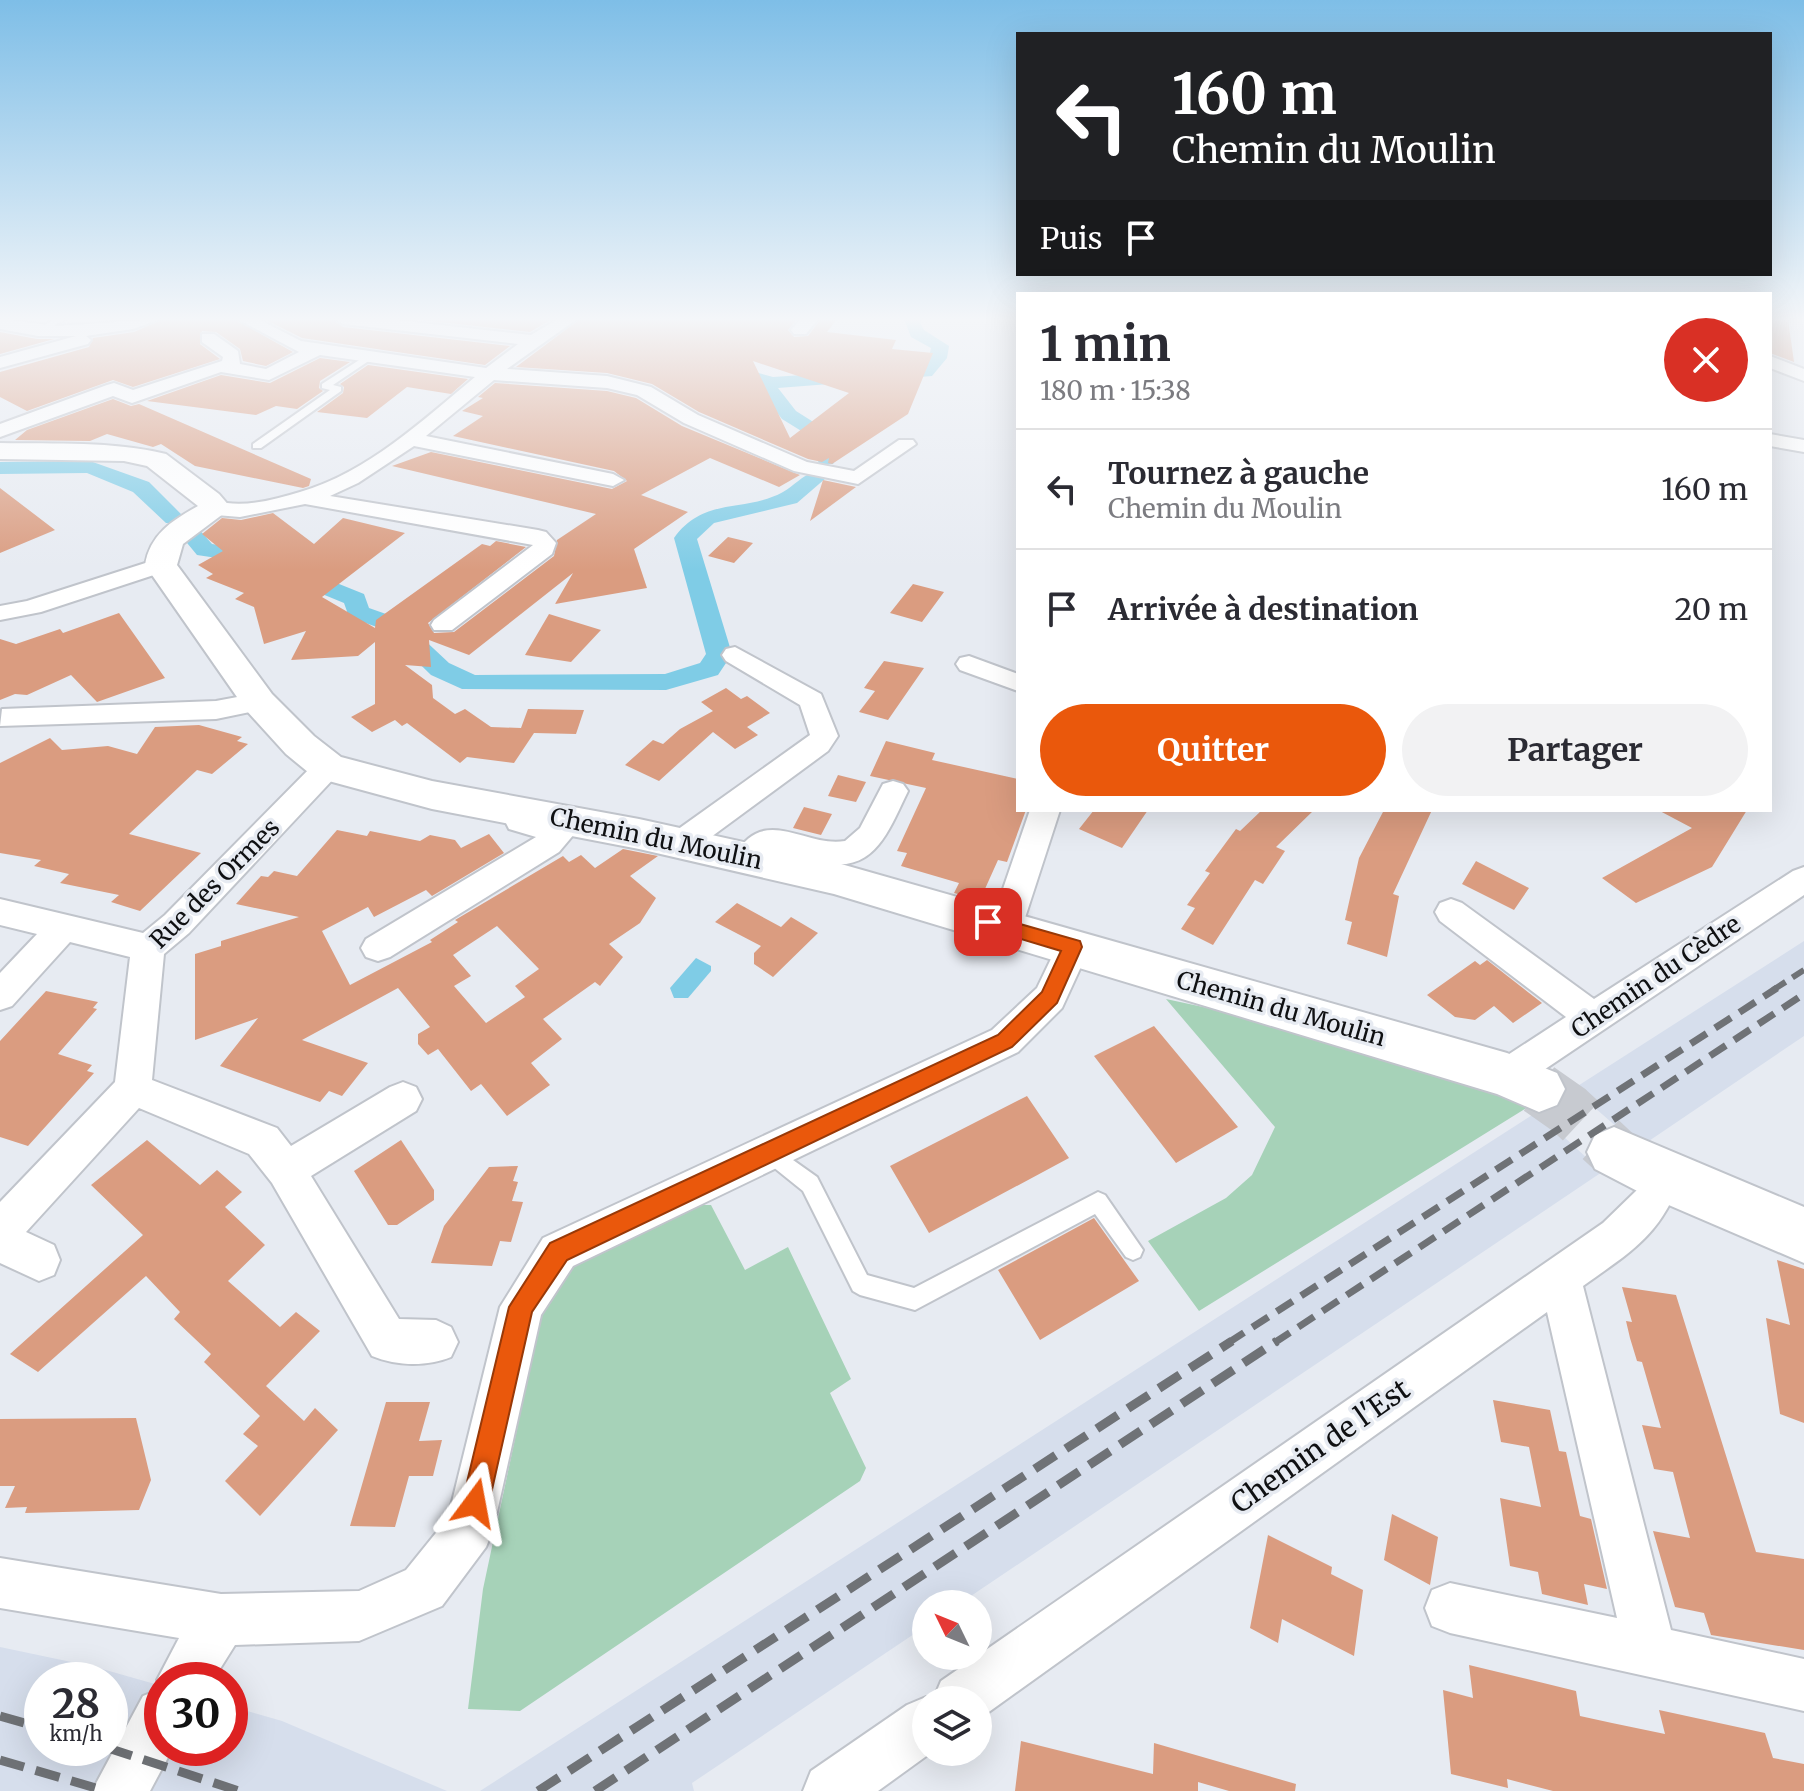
<!DOCTYPE html>
<html lang="fr">
<head>
<meta charset="utf-8">
<style>
  :root { --surface:#fff; --page:#f2f2f3; --text:#2b2b33; --muted:#7c7c81; --line:#e1e1e2; --accent:#ea580c }
  body { margin:0; font-family:Merriweather,serif; background:var(--page); color:var(--text); height:100vh; display:flex; flex-direction:column; font-size:30px; white-space:nowrap }
  * { box-sizing:border-box; margin:0 }
  p { font-size:26px; color:var(--muted) }
  .icon { flex:none; width:44px; height:44px; fill:none; stroke:currentColor; stroke-width:2; stroke-linecap:round; stroke-linejoin:round }
  .map { position:relative; flex:1; overflow:hidden }
  .drawer { position:absolute; left:1016px; top:292px; width:756px; height:520px; display:flex; flex-direction:column; background:var(--surface); border-radius:0px; box-shadow:0 8px 32px #0002 }
  .drawer>* { flex:none }
  .hud { position:absolute; left:1016px; top:32px; width:756px; height:244px; border-radius:0px; box-shadow:0 8px 32px #0002; background:#202124; color:#fff; overflow:hidden }
  .needle { width:52px; rotate:313deg }
  .buttons { position:absolute; left:912px; top:1590px; display:grid; gap:16px }
  .buttons a { display:grid; place-items:center; width:80px; height:80px; border-radius:50%; background:var(--surface); box-shadow:0 8px 32px #0002; font-size:40px }
  .speed { position:absolute; left:24px; top:1662px; display:flex; gap:16px; font-size:40px; font-weight:700; text-align:center }
  .speed>* { display:grid; place-content:center; width:104px; height:104px; border-radius:50%; background:var(--surface); box-shadow:0 8px 32px #0002; line-height:1 }
  .speed small { font-size:20px; font-weight:400 }
  .speed .limit { border:12px solid #d22; background:#fff; color:#111 }
  .pin { position:absolute; display:grid; place-items:center; width:68px; height:68px; color:#fff; margin:-34px; border-radius:16px; box-shadow:0 4px 12px #0006 }
  .me { position:absolute; width:88px; margin:-44px; rotate:13deg; stroke-linejoin:round; filter:drop-shadow(0 0 6px #0008) }
  .turn { display:flex; align-items:center; gap:28px; height:168px; padding:0 24px; font-size:36px }
  .turn .icon { width:104px; height:104px; stroke-width:2.5 }
  .turn b { display:block; font-size:56px; line-height:68px }
  .then { display:flex; align-items:center; height:76px; padding:0 24px; background:#0003; gap:16px; font-size:30px }
  .round { display:grid; place-items:center; flex:none; width:84px; height:84px; border-radius:42px; background:var(--page) }
  .head { display:flex; align-items:center; justify-content:space-between; height:136px; padding:0 24px }
  h1 { font-size:48px; font-weight:700; line-height:60px }
  .button { display:flex; gap:16px; margin-top:auto; padding:16px 24px }
  .button a { flex:1; height:92px; border-radius:48px; background:var(--accent); color:#fff; font-size:32px; font-weight:700; line-height:92px; text-align:center }
  .button a+a { background:var(--page); color:var(--text) }
  ul { padding:0; list-style:none }
  li { display:flex; align-items:center; gap:24px; height:120px; padding:0 24px; border-top:2px solid var(--line) }
  li div { flex:1 }
  li b { display:block; font-size:30px }
  li em { font-style:normal }
  .map>svg:first-child { display:block }
  .built { fill:#d6deec; fill-rule:evenodd }
  .green { fill:#a6d2b8 }
  .water { fill:#7fcce6 }
  .lines { fill:none; stroke-linecap:round; stroke-linejoin:round }
  .canal { fill:#7fcce6; fill-rule:evenodd }
  .building { fill:#da9c80; fill-rule:evenodd }
  .secondary-tunnel { stroke:#c7cad0; stroke-width:53; stroke-dasharray:53 27; stroke-linecap:butt }
  .lane-casing { stroke:#c0c4cb; stroke-width:4 }
  .street-casing { stroke:#c0c4cb; stroke-width:4 }
  .secondary-casing { stroke:#c0c4cb; stroke-width:4 }
  .lane { fill:#fff; fill-rule:evenodd }
  .street { fill:#fff; fill-rule:evenodd }
  .secondary { fill:#fff; fill-rule:evenodd }
  .rail-far2 { stroke:#6f7276; stroke-width:6; stroke-dasharray:15 8; stroke-linecap:butt }
  .rail-far1 { stroke:#6f7276; stroke-width:7; stroke-dasharray:19 10; stroke-linecap:butt }
  .rail { stroke:#6f7276; stroke-width:9; stroke-dasharray:25 12; stroke-linecap:butt }
  .route { fill:#ea580c; stroke:#983908; stroke-width:2 }
  .labels { text-anchor:middle; stroke-width:7; stroke-linejoin:round; paint-order:stroke }
  .street-label { font-size:24px; fill:#0f1012; stroke:#e7ebf2 }
  .near-street-label { font-size:28px; fill:#0f1012; stroke:#e7ebf2 }
</style>
</head>
<body>
<div class="map">
<svg width="1804" height="1791" viewBox="0 0 1804 1791">
  <rect width="100%" height="100%" fill="#e7ebf2"/>
  <path class="built" d="M1804,941V1036L1640,1147L1573,1089Z
    M1537,1112L1602,1172L959,1604H926V1626L692,1783L694,1791H480Z
    M0,1647L95,1667L162,1686V1748H230V1706L282,1721L447,1791H0ZM42,1680H110V1748H42Z"/>
  <path class="green" d="M1166,999L1245,1016L1533,1104L1199,1311L1148,1241L1226,1198L1252,1175L1275,1127Z
    M699,1205H711L745,1270L788,1247L851,1379L830,1393L866,1468L860,1481L520,1711L468,1709L483,1589L543,1307L563,1270Z"/>
  <path class="water" d="M696,958L711,966V971L688,998H674L670,988Z"/>
  <g class="lines">
    <path class="canal" d="M904,319H923L920,323L924,330L949,346L947,358L932,376L778,388L796,411L826,430L839,455L833,464H819L811,437L782,419L755,384L714,368L723,363L773,377L921,367L929,357L931,348L911,337Z
      M90,461L149,482L185,518L182,523H166L133,492L87,473L0,474V462Z
      M815,472L826,478L797,503L714,523L697,539L732,654L718,675L666,690L462,689L431,675L385,630L349,617L344,603L244,562L197,555L178,532L189,525L197,527L212,544L257,551L364,594L369,608L403,620L449,663L475,675L665,674L700,663L706,654L674,538C704,496 745,513 783,492C794,486 802,475 815,472Z"/>
  </g>
  <path class="building" d="M163,319H234L293,352L266,366L243,361L240,349L216,332L202,331L200,344L220,359L133,387L113,380L27,411L0,397V372L89,347L93,338L134,332Z
    M264,319H332L343,327L510,346L485,365L302,338Z
    M412,319H552L530,332Z
    M580,319H797L788,330L794,337L808,336L821,319H837L827,332L896,340L892,349L933,353L908,414L832,464L828,463L829,458L822,462L808,459L699,412L652,384L607,373L516,367ZM753,361L849,393L790,438Z
    M1770,319H1788L1794,362L1770,353Z
    M0,332L37,339H54L0,354Z
    M320,358L350,362L320,381L319,388L323,391L297,409L276,406L256,415L147,401L221,375L270,383Z
    M368,365L468,379L451,394L407,387L367,418L317,412L343,393L344,387L340,384Z
    M495,383L607,391L636,398L682,426L800,475L779,487L710,458L641,495L688,512L634,549L647,588L555,604L573,573L469,655L429,640L431,667L405,665L432,685L433,698L455,714L465,709L491,727L521,728L528,709L584,710L576,734L534,733L514,763L467,757L460,763L407,723L402,726L395,720L372,732L351,717L375,704V642L358,656L291,660L306,631L264,644L254,607L235,599L244,593L206,578L213,574L198,565L223,551L202,534L222,518L241,520L273,513L314,544L343,518L405,533L322,597L375,628L376,620L482,544L490,546L496,541L526,547L428,623L434,633L454,632L554,556L557,540L596,514L392,466L431,452L612,489L627,481L614,471L453,436L483,416L462,411L483,398L478,397Z
    M113,399L131,406L139,404L311,479L309,486L303,488L195,466L161,444L153,447L107,434L90,441L15,440L27,430Z
    M823,480L856,487L810,521Z
    M0,488L55,530L0,553Z
    M728,537L753,543L734,563L708,556Z
    M913,584L944,592L922,622L890,613Z
    M119,613L165,678L97,702L71,675L27,695L15,694L0,700V639L16,644L60,629L63,633Z
    M549,614L601,630L571,662L525,655Z
    M884,661L924,668L888,720L859,712L875,691L864,688Z
    M726,688L741,699L747,696L770,713L747,727L758,735L735,749L713,732L659,781L625,765L653,740L663,744L680,729L713,711L701,702Z
    M199,725L242,737L237,741L248,744L212,774L197,770L129,834L201,853L140,911L111,902L119,895L60,883L69,874L34,866L41,860L0,853V763L50,738L62,750L108,746L137,754L155,727Z
    M886,741L935,753L932,760L1018,779V810H1026L1007,862L998,860L980,900L954,893L959,883L901,866L907,853L897,851L926,788L870,776Z
    M838,775L866,782L856,802L828,796Z
    M804,807L832,814L821,835L793,828Z
    M1094,810H1148L1122,848L1079,829Z
    M1262,810H1314L1276,847L1285,851L1263,884L1255,880L1213,945L1181,929L1195,908L1187,905L1210,873L1205,871L1236,829L1240,831Z
    M1384,810H1432L1393,894L1399,896L1387,957L1347,944L1352,922L1345,920L1359,858Z
    M1658,810H1747L1712,867L1636,903L1602,878L1692,828Z
    M337,830L367,836L370,831L420,841L430,835L455,840L461,848L489,834L504,853L432,896L426,890L374,917L368,907L322,931L350,985L432,942L430,940L458,922L455,920L563,856L569,862L581,855L595,868L623,849L658,856L630,876L656,898L640,923L609,944L623,957L600,986L595,982L543,1019L562,1039L531,1063L550,1085L507,1116L481,1084L471,1091L438,1049L428,1055L418,1044V1034L430,1027L398,988L302,1040L368,1063L342,1096L329,1091L320,1102L220,1066L258,1018L195,1040V954L221,946V941L299,917L236,904L261,876L268,877L274,871L297,876ZM497,926L539,969L515,986L525,997L486,1023L454,986L471,976L453,955Z
    M1476,861L1529,888L1514,910L1462,884Z
    M737,903L781,927L791,917L818,933L773,977L754,964V953L761,946L715,922Z
    M1487,960L1542,1003L1513,1023L1494,1006L1475,1020L1455,1017L1427,995L1475,961L1480,965Z
    M46,991L98,1002L93,1008L97,1009L58,1054L92,1065L87,1071L94,1073L28,1146L0,1137V1041Z
    M1154,1026L1238,1127L1176,1163L1094,1056Z
    M1027,1096L1069,1158L929,1233L890,1166Z
    M147,1140L200,1185L217,1170L242,1192L225,1207L265,1245L228,1281L280,1327L296,1312L320,1331L266,1386L304,1421L315,1408L338,1430L260,1516L225,1481L258,1446L243,1434L260,1416L204,1362L211,1354L174,1319L180,1312L146,1276L38,1372L10,1354L143,1235L91,1185Z
    M401,1140L434,1190V1200L397,1225H388L354,1171Z
    M518,1166L513,1181L518,1182L512,1201L523,1202L511,1242L500,1241L492,1266L431,1263L444,1226L489,1167Z
    M1094,1218L1139,1281L1040,1340L998,1270Z
    M1777,1260L1804,1269V1423L1780,1414L1766,1318L1790,1325Z
    M1622,1287L1676,1295L1756,1552L1804,1559V1650L1711,1635L1704,1613L1675,1607L1653,1531L1690,1538L1673,1472L1654,1469L1642,1425L1661,1428L1642,1362L1637,1361L1630,1338L1626,1321L1632,1322Z
    M1493,1400L1550,1410L1559,1451L1566,1452L1580,1516L1591,1519L1607,1589L1584,1584L1588,1605L1542,1594L1538,1572L1510,1566L1500,1498L1541,1507L1529,1447L1501,1442Z
    M386,1402H430L419,1441L442,1440L433,1476H409L395,1527L350,1526Z
    M136,1418L151,1480L139,1510L25,1513L27,1507L5,1508L15,1486H0V1419Z
    M1392,1514L1438,1537L1430,1585L1384,1560Z
    M1268,1535L1332,1567L1331,1574L1363,1590L1354,1656L1282,1619L1278,1643L1250,1628Z
    M1469,1665L1576,1691L1580,1716L1612,1723L1665,1734L1659,1710L1765,1733L1773,1758L1804,1764V1791H1553L1507,1779L1508,1788L1451,1774L1443,1690L1473,1698Z
    M1021,1741L1153,1774L1154,1743L1296,1784L1295,1791H1229L1198,1782V1791H1015Z"/>
  <g class="lines">
    <path class="secondary-tunnel" d="M1539,1089L1569,1110L1614,1152"/>
    <g class="lane-casing">
      <path id="lane" d="M55,319H65L45,331L38,329Z
        M367,355L371,358L370,360L333,385L341,387V391L261,448H253V444L330,390L322,388V384Z
        M769,1143L817,1177L867,1275L914,1288L1098,1192L1105,1195L1143,1250L1140,1257L1133,1260L1126,1257L1095,1214L915,1310L860,1295L853,1291L803,1191L762,1158L759,1152L762,1146Z"/>
    </g>
    <g class="street-casing">
      <path id="street" d="M0,319L57,326L160,319L133,329L86,336L91,340L88,344L0,368V357L76,336H38L0,329Z
        M237,319H258L301,341L486,368L518,344L343,324L335,319H386L531,335L558,319H577L507,369L607,376L651,387L698,415L807,462L854,471L899,440H913L916,444L858,484L794,471L684,423L637,395L607,388L494,380L426,436L613,474L624,480L613,486L414,446L358,483L330,496L538,530L546,532L556,543L552,554L452,630H434L431,625L434,620L533,545L305,504L240,517L216,515L205,508C212,500 217,502 227,503C251,506 277,499 300,492C367,473 423,420 475,377L320,355L269,380L221,372L132,403L113,396L0,437V424L107,385L114,383L133,390L222,361L223,357L202,342V334H214L238,351L240,364L266,369L299,352Z
        M801,319H818L806,334H794L791,330Z
        M1770,356L1804,369V381L1770,368Z
        M1770,434L1804,440V452L1770,446Z
        M161,558L169,560L173,565L169,570L41,612L0,620V606L27,601Z
        M735,647L821,694L838,736L828,751L692,851L681,854L670,851L666,843L670,835L810,735L800,705L726,661L722,655L726,649Z
        M969,656L1018,674V691L960,670L956,664L960,658Z
        M259,693L269,696L272,702L269,708L216,719L0,726L2,709L216,701Z
        M328,757L338,760L342,767L338,774L189,933L164,954L152,1080L277,1128L291,1146L390,1087L403,1082L416,1087L422,1099L416,1111L311,1176L399,1319L436,1320L451,1327L458,1342L451,1357C427,1367 396,1366 372,1356L272,1183L249,1154L139,1108L26,1232L54,1245L60,1260L54,1275L39,1281L0,1263V1202L115,1082L130,957L70,942L12,1006L0,1010V973L37,934L0,925V899L143,933L165,915L318,760Z
        M893,781L903,784L908,791C890,827 876,873 826,863C809,859 793,853 776,851C761,860 757,871 738,865L734,857C763,803 805,848 845,841L860,828L883,784Z
        M520,810L571,825L575,833L559,852L390,957L378,961L366,957L361,948L366,939L536,837L509,829L505,821L509,813Z
        M1030,810H1060L1022,927L1018,936L1006,940L994,936L990,927Z
        M1804,867V895L1520,1086L1507,1091L1494,1086L1489,1075L1494,1064L1566,1017L1440,921L1435,912L1440,903L1451,899L1462,903L1594,999L1793,871Z
        M1073,934L1085,938L1090,947L1062,1008L1018,1052L573,1266L541,1315L493,1530L486,1547L442,1606L359,1641L235,1645L213,1680H162V1748H173L150,1791H92L143,1696L160,1689L157,1680L179,1638L0,1608V1558L221,1594L359,1591L406,1570L448,1518L500,1307L543,1238L992,1030L1037,988L1061,938Z
        M1662,1157L1676,1163L1682,1176C1661,1235 1632,1251 1583,1286L1671,1630L1804,1659V1711L1450,1633L1432,1626L1425,1608L1432,1590L1450,1583L1617,1618L1547,1312L979,1719L978,1700H933L941,1681L1603,1223L1638,1189L1648,1163Z
        M926,1697L933,1700H926V1752H932L878,1791H803L811,1771L907,1705Z"/>
    </g>
    <g class="secondary-casing">
      <path id="secondary" d="M0,443C56,444 112,441 166,454L219,494L231,508L183,544L177,565L272,694L314,736L341,757L432,781L639,819L834,862L1507,1053L1557,1073L1565,1089L1557,1105L1539,1112L1497,1094L834,894L639,849L432,809L314,777L286,754L246,710L145,565C150,534 173,520 198,506L147,466L124,461L0,459Z
        M1614,1127L1804,1207V1263L1643,1194L1595,1169L1587,1152L1595,1135Z"/>
    </g>
    <use href="#lane" class="lane"/>
    <use href="#street" class="street"/>
    <use href="#secondary" class="secondary"/>
    <path class="rail-far2" d="M1773,990L1804,970"/>
    <path class="rail-far1" d="M1228,1343L1777,988
      M1274,1343L1804,994"/>
    <path class="rail" d="M0,1716L42,1728
      M108,1748L239,1791
      M0,1760L106,1791
      M538,1791L1232,1341
      M595,1791L1277,1341"/>
  </g>
  <linearGradient id="sky" x2="0" y2="1"><stop stop-color="#7ebee7"/><stop offset="0.56" stop-color="#f4f6f9"/><stop offset="1" stop-color="#f4f6f9" stop-opacity="0"/></linearGradient>
  <rect width="1804" height="570" fill="url(#sky)"/>
  <path class="route" d="M988,915L1080,941L1082,947L1057,1003L1012,1047L567,1260L532,1312L489,1503L485,1512L475,1516L466,1512L462,1503L509,1307L550,1243L998,1035L1042,992L1061,951L981,927V917Z"/>
  <g class="labels">
    <g class="street-label">
      <text transform="translate(656 839) rotate(12)" y="8">Chemin du Moulin</text>
      <text transform="translate(215 884) rotate(-45)" y="8">Rue des Ormes</text>
      <text transform="translate(1656 977) rotate(-34)" y="8">Chemin du Cèdre</text>
      <text transform="translate(1281 1009) rotate(16)" y="8">Chemin du Moulin</text>
    </g>
    <g class="near-street-label">
      <text transform="translate(1320 1446) rotate(-35)" y="10">Chemin de l'Est</text>
    </g>
  </g>
</svg>
<div class="buttons">
<a><svg class="needle" viewBox="-14 -14 28 28"><path d="M0-13l5 13h-10z" fill="#e53935"/><path d="M0 13l5-13h-10z" fill="#7c7c81"/></svg></a>
<a><svg class="icon" aria-label="layers" viewBox="0 0 24 24"><path d="M12 4l9 5-9 5-9-5zM3 14l9 5 9-5"/></svg></a>
</div>
<div class="speed"><div>28<small>km/h</small></div><div class="limit">30</div></div>
<div class="pin" style="left:988px;top:922px;background:#d93025"><svg class="icon" aria-label="arrive" viewBox="0 0 24 24"><path d="M6 21V4h12l-3 4 3 4H6"/></svg></div>
<svg class="me" style="left:475px;top:1503px" viewBox="-20 -20 40 40"><path d="M0-17L14 15 0 8-14 15z" fill="#ea580c" stroke="#fff" stroke-width="4"/></svg>
<div class="hud">
<div class="turn"><svg class="icon" aria-label="left" viewBox="0 0 24 24"><path d="M17 20v-9H6M10 6l-5 5 5 5"/></svg><div><b>160 m</b>Chemin du Moulin</div></div>
<div class="then">Puis<svg class="icon" aria-label="arrive" viewBox="0 0 24 24"><path d="M6 21V4h12l-3 4 3 4H6"/></svg></div>
</div>
<section class="drawer">
<div class="head"><div><h1>1 min</h1><p>180 m · 15:38</p></div><a class="round" style="background:#d93025;color:#fff"><svg class="icon" aria-label="close" viewBox="0 0 24 24"><path d="M6 6l12 12M18 6L6 18"/></svg></a></div>
<ul>
<li><svg class="icon" aria-label="left" viewBox="0 0 24 24"><path d="M17 20v-9H6M10 6l-5 5 5 5"/></svg><div><b>Tournez à gauche</b><p>Chemin du Moulin</p></div><em>160 m</em></li>
<li><svg class="icon" aria-label="arrive" viewBox="0 0 24 24"><path d="M6 21V4h12l-3 4 3 4H6"/></svg><div><b>Arrivée à destination</b></div><em>20 m</em></li>
</ul>
<div class="button"><a>Quitter</a><a>Partager</a></div>
</section>
</div>
</body>
</html>
